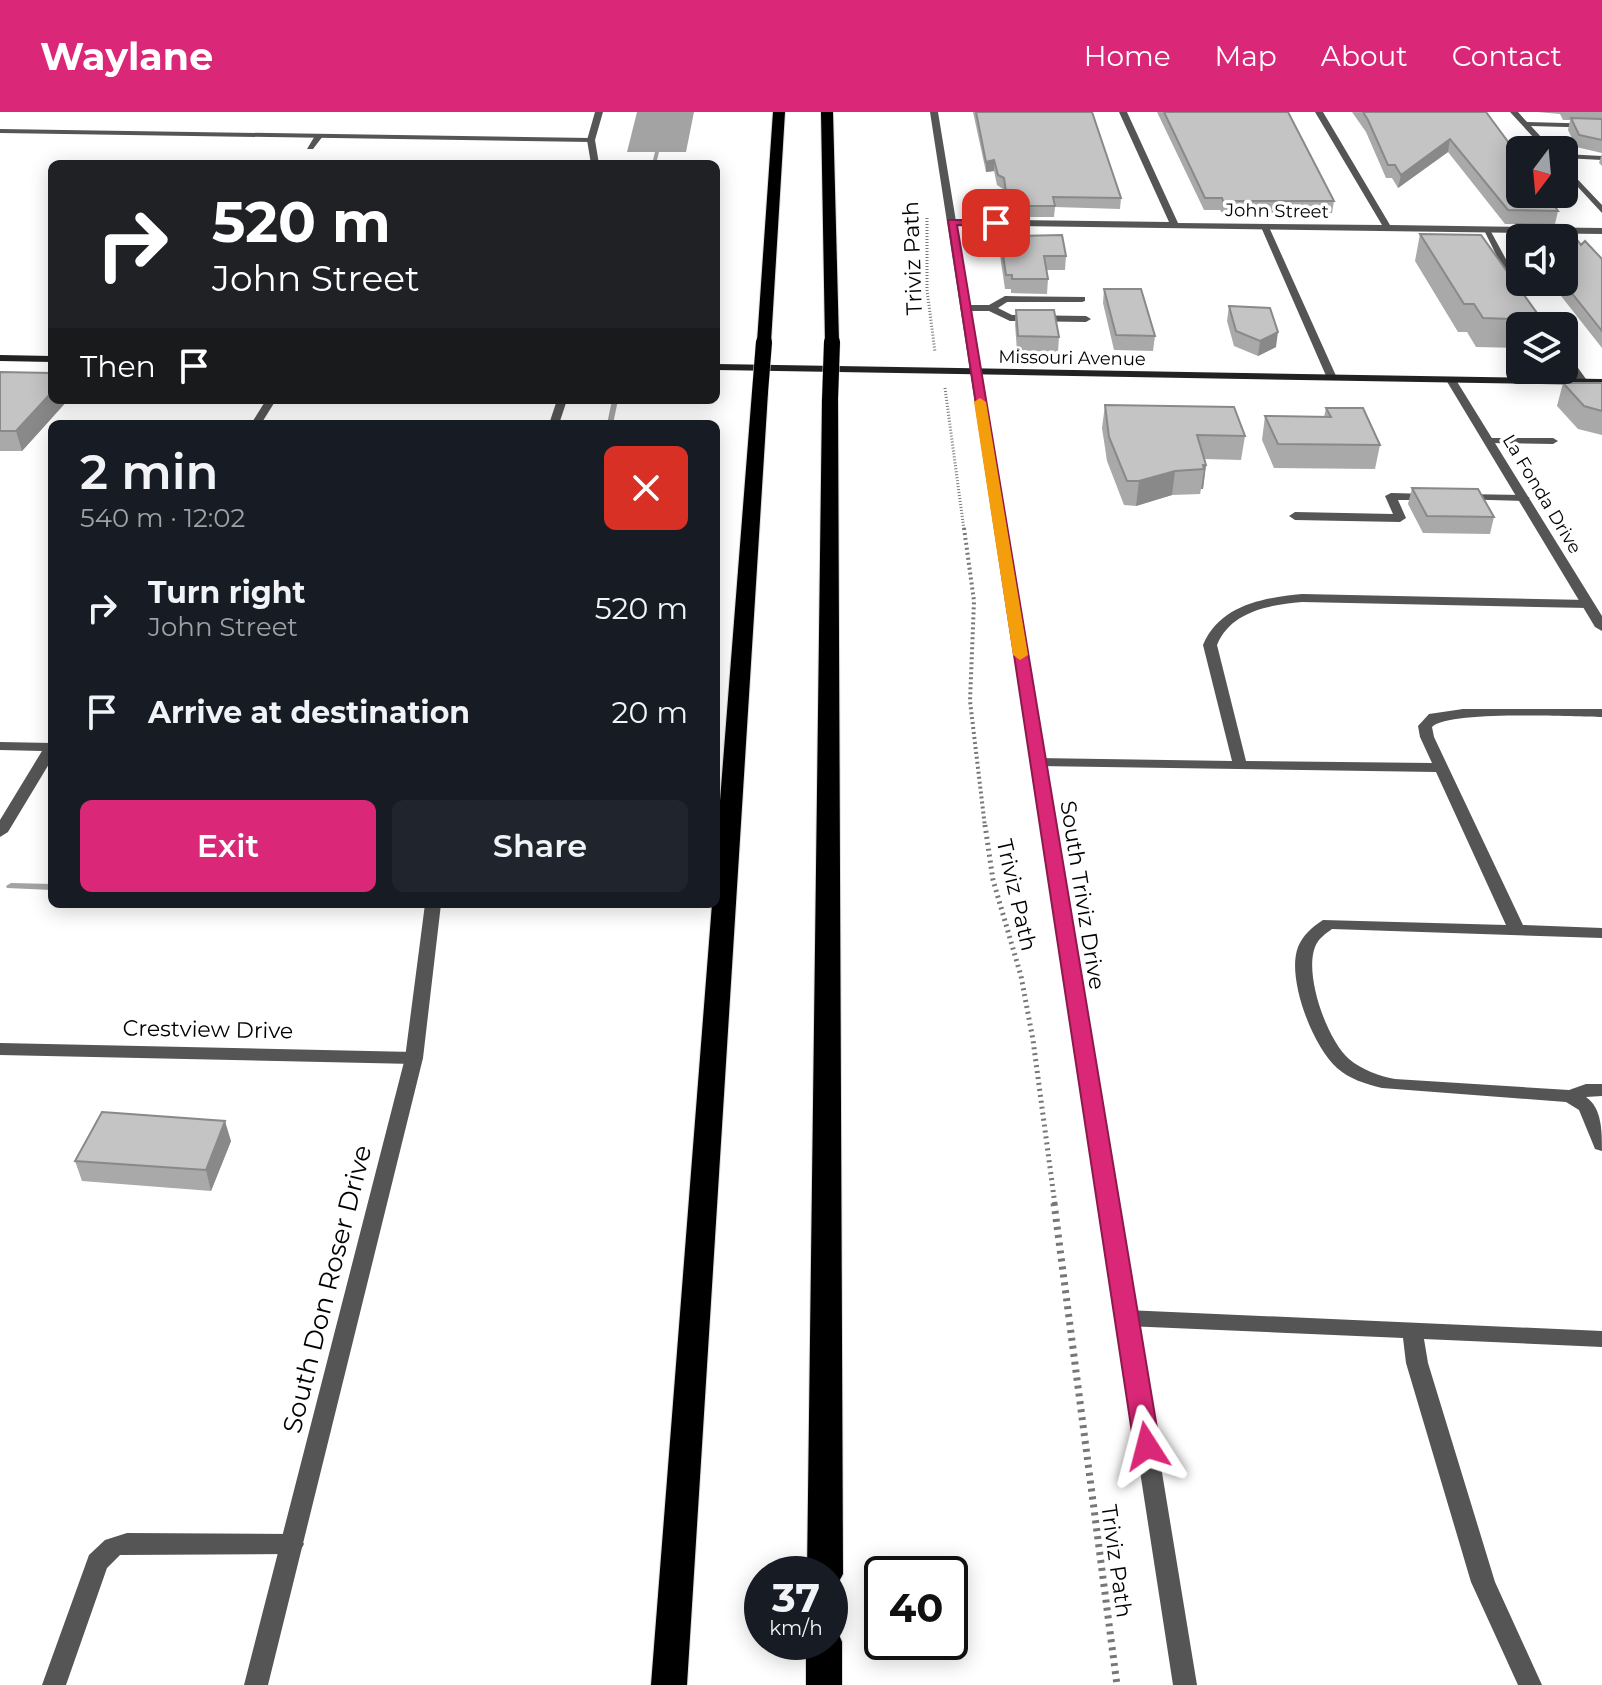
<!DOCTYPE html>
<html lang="en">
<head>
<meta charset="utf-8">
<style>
  :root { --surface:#171b24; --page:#20242c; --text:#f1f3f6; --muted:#9ea1a6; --accent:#db2777 }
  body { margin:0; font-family:Montserrat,sans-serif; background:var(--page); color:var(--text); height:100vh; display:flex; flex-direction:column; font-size:30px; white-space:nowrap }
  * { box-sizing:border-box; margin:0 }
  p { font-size:26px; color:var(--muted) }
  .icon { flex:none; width:44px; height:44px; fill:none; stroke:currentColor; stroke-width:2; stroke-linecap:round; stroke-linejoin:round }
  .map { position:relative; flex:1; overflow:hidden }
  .drawer { position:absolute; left:48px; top:308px; width:672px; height:488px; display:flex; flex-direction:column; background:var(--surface); border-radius:12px; box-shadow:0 4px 20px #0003 }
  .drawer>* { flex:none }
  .top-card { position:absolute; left:48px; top:48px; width:672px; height:244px; border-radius:12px; box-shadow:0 4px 20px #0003; background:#202124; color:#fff; overflow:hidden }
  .needle { width:52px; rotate:196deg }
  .tools { position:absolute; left:1506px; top:24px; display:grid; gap:16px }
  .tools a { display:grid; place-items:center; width:72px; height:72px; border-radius:12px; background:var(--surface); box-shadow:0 4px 20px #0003; font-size:40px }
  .speed { position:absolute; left:744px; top:1444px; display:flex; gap:16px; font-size:40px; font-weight:700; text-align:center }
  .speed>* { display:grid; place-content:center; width:104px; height:104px; border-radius:50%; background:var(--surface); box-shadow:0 4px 20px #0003; line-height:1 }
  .speed small { font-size:20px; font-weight:400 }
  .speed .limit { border:4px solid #111; border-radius:12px; background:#fff; color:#111 }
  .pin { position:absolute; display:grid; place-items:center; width:68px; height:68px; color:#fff; margin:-34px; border-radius:16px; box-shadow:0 4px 12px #0006 }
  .me { position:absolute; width:88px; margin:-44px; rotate:351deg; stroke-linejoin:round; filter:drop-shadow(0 0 6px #0008) }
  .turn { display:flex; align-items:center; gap:28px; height:168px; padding:0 32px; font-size:36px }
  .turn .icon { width:104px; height:104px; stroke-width:2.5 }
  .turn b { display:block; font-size:56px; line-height:68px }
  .then { display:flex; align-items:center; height:76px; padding:0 32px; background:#0003; gap:16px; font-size:30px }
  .round { display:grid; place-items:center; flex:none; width:84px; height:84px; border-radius:12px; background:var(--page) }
  .headline { display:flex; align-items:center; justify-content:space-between; height:136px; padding:0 32px }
  h1 { font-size:48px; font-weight:600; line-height:60px }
  .button { display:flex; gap:16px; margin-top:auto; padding:16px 32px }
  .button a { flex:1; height:92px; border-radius:12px; background:var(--accent); color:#fff; font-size:32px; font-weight:600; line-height:92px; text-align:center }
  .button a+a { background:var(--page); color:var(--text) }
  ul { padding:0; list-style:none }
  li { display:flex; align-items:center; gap:24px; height:104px; padding:0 32px }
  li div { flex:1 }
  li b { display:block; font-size:30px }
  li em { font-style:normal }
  header { display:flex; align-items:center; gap:48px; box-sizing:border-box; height:112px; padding:0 40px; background:var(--accent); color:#fff }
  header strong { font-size:38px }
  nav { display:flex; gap:44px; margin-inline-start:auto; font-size:28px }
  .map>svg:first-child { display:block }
  .water { fill:#a3a3a3 }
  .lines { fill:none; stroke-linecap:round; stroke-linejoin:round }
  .stream { fill:#a3a3a3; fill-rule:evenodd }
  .motorway-casing { stroke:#dbdbdb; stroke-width:2 }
  .path-far3 { stroke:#777; stroke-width:3; stroke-dasharray:1 2; stroke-linecap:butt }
  .path-far2 { stroke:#777; stroke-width:4; stroke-dasharray:2 3; stroke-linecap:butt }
  .path-far1 { stroke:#777; stroke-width:5; stroke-dasharray:2 4; stroke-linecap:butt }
  .path { stroke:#777; stroke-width:7; stroke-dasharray:3 5; stroke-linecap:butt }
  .service { fill:#555; fill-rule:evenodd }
  .minor { fill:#555; fill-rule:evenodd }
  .tertiary { fill:#555; fill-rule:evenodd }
  .secondary { fill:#222; fill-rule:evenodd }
  .motorway { fill:#000; fill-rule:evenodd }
  .motorway-bridge-casing { stroke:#dbdbdb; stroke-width:17; stroke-linecap:butt }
  .motorway-bridge { stroke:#000; stroke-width:16 }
  .wall { fill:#a9a9a9 }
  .shaded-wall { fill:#898989 }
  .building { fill:#c4c4c4; stroke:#898989; stroke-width:2 }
  .route { fill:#db2777; stroke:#8e194d; stroke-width:2 }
  .slow { fill:#f59e0b }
  .labels { text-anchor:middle; stroke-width:7; stroke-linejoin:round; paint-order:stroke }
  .far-street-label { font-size:18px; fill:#000; stroke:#fff }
  .street-label { font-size:22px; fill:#000; stroke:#fff }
  .near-street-label { font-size:26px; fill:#000; stroke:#fff }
</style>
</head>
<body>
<header>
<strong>Waylane</strong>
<nav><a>Home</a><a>Map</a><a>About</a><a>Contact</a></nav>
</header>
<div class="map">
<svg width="1602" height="1573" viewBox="0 0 1602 1573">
  <rect width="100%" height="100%" fill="#fff"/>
  <path class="water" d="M637,0H694L686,40H627Z"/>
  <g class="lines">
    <path class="stream" d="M657,39L659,40L656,52H652L655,40Z
      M612,288H618L613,312H607Z
      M11,771L52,772V778L7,776L6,774Z"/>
    <g class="motorway-casing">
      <path id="motorway" d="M773,0H785L771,230L764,234L757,230Z
        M821,0H833L839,230L832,234L825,230Z
        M760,275L768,280L687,1573H651L712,792H716V740L752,280Z
        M830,283L838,288L843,1462L837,1473L830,1476V1462H807L822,288Z
        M830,1515L837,1518L842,1530V1573H806V1530H830Z"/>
    </g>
    <path class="path-far3" d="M927,106V178L935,240
      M945,276L964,418"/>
    <path class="path-far2" d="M964,416L974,489L970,589L985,715"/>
    <path class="path-far1" d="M985,713L993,768L1021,864L1033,928L1055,1093"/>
    <path class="path" d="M1054,1091L1117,1573"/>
    <path class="service" d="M316,22L323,24L313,37H307Z
      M1564,42L1602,44V48L1564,46Z
      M1265,112L1269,115L1337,266L1336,268L1327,266L1261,115Z
      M1483,116H1489L1520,173L1518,175H1512Z
      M992,129L1023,130L1027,133L1023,136L989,134V130Z
      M1005,184L1085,185V189L1082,190H1007L998,196L1012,203L1086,204L1091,207L1086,210L1010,209L989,199H965L960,196L965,193H989Z
      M1564,241L1568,242L1586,267V271H1578L1564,251Z
      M1489,326H1553L1558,329L1553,332L1485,331L1484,329Z
      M1391,381L1430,382L1436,385L1430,388H1398L1406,406L1400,410L1295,408L1289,404L1295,400L1393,402L1385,384Z
      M1461,382L1524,383L1530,386L1524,389L1457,387V383Z
      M1302,482L1588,488L1594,492L1588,496L1302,490C1269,493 1231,499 1217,533L1246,649L1432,651L1420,625L1418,614L1429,602L1463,597H1602V605C1572,605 1449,598 1432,615L1434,625L1523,813L1602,816V826L1332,817C1325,822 1318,827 1315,835C1304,863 1327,928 1349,947C1362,958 1379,964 1395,967L1569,978L1586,972H1602V984L1586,985C1602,996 1602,1019 1602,1039L1595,1037L1593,1032L1579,998L1566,990L1382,976C1366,972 1349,967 1337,956C1313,935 1286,866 1298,835C1303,823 1312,815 1323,808L1506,813L1436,660L1037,654L1030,650L1037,646L1232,649L1203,533C1220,493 1263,486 1302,482Z
      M1126,1198L1602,1219V1235L1424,1227L1428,1251L1495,1470L1542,1573H1518L1471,1470L1406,1251L1403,1226L1126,1214L1119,1212L1116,1206L1119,1200Z
      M127,1421L292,1422L300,1425L304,1432L300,1439L292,1442L120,1443L107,1456L66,1573H42L89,1443L105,1428Z"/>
    <path class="minor" d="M1119,0H1127L1178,111L1382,113L1315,0H1323L1390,113L1602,116V122L952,113L948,110L952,107L1169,110Z
      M1510,0H1518L1527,10L1602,12V16L1531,14L1553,38H1545Z
      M0,17L591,26L595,28L591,30L0,21Z
      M1564,53L1602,93V101L1564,60Z
      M1451,265L1456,268L1602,504V519L1595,515L1446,268Z
      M266,288H276L261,312H251Z
      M0,630L52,631V647L8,720L0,725V708L42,639L0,638Z
      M0,931L414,940L420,942L423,946L420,950L414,952L0,943Z"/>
    <path class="tertiary" d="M595,0H603L595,28L599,52H591L587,28Z
      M930,0H938L1197,1573H1173Z
      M557,288H567L559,312H549Z
      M425,792H441L423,946L268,1573H244L405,946Z"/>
    <path class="secondary" d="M0,243L52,244V250L0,249Z
      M716,252L1602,267V273L716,258Z"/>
    <use href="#motorway" class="motorway"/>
    <g class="motorway-bridge-casing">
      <path id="motorway-bridge" d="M760,280L764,230
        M830,288L832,230"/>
    </g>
    <use href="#motorway-bridge" class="motorway-bridge"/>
  </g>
  <path class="wall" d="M973,0H1092L1121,86L1120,97L1055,95L1054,105H1007L1003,77L997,73L994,59L986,60Z
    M1157,0H1288L1334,89L1332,101H1222L1220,98H1204Z
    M1352,0H1486L1558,99L1555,112H1505L1448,40L1398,76L1392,66H1386L1366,20Z
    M1537,0H1602V54L1599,51L1602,41L1576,35L1568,18L1570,8H1563L1560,2Z
    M1517,112L1566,113L1581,133L1585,129L1602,147V236L1550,170H1564V126H1520V131L1514,124Z
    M1420,122L1542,208L1540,214H1520V236L1476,235L1467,220H1458L1415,149Z
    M1013,124L1066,144L1065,158H1046L1048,167L1047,182L1011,181V177H1005L1000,143L1001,129L1013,130Z
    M1104,177L1155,224L1153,239L1114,238L1103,191Z
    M1229,194L1276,235L1258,244L1234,234L1227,209Z
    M1016,198L1059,225L1058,240L1017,239L1015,212Z
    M0,260L52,288H68L22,339H0Z
    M1563,271H1602V323L1578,317L1557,294Z
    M1105,293L1245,324L1241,348L1204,347L1206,353L1203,377H1201L1200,382L1172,383L1136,394L1124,393L1107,349L1102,316Z
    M1326,296L1380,333L1375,357L1274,356L1262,328L1265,304L1324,305Z
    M1412,376L1494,405L1490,422L1423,421L1408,392Z
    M231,1029L211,1079L82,1069L75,1049Z"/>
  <path class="shaded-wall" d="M1450,27L1448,40L1398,76L1401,63Z
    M994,48V59L986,60V50Z
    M1278,220L1276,235L1258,244L1260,229Z
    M52,280V288H68L22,339L16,319Z
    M1203,353H1206L1203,377H1201L1204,357Z
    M1175,359L1172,383L1136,394L1139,369Z
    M225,1009L231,1029L211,1079L206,1058Z"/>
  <path class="building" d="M976,0H1092L1121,86L1053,85L1055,94H1008L1004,66L998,63L994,48L986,50Z
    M1164,0H1288L1334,89H1223L1222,86H1205Z
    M1363,0H1486L1520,46V82H1546L1558,99L1508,98L1450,27L1401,63L1395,53H1388L1368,8Z
    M1571,6L1602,7V28L1579,23Z
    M1517,112L1566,113L1581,133L1585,129L1602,147V219L1563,170L1564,126H1528Z
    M1420,122L1481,123L1542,208L1483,206L1474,192H1464Z
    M1062,123L1066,144H1044L1048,167H1012V163H1006L1001,129L1014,130L1013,124Z
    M1104,177H1141L1155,224L1116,223Z
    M1229,194L1270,196L1278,220L1260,229L1236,219Z
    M1016,198H1054L1059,225L1018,224Z
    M0,260L52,261V280L16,319H0Z
    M1563,271H1602V299L1584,294Z
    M1105,293L1234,295L1245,324L1197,323L1206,353H1203L1204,357L1175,359L1139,369H1127L1109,325Z
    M1326,296H1363L1380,333L1278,332L1265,304L1331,305Z
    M1412,376L1478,377L1494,405L1427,404Z
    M102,1000L225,1009L206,1058L75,1049Z"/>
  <path class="route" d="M948,108H996L1000,111L996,114L957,113L1160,1334L1156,1342L1147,1345L1138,1342L1134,1334Z"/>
  <path class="slow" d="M980,286L986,290L1028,543L1020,548L1013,543L974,290Z"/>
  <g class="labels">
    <g class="far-street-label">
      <text transform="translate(1277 99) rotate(1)" y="6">John Street</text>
      <text transform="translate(1072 246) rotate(1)" y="6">Missouri Avenue</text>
      <text transform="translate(1542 382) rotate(59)" y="6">La Fonda Drive</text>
    </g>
    <g class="street-label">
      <text transform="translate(912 146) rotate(-92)" y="8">Triviz Path</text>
      <text transform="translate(1017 783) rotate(77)" y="8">Triviz Path</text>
      <text transform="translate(1083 783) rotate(81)" y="8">South Triviz Drive</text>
      <text transform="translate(208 917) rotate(1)" y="8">Crestview Drive</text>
      <text transform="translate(1117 1449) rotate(82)" y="8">Triviz Path</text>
    </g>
    <g class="near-street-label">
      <text transform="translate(327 1177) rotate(-76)" y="9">South Don Roser Drive</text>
    </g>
  </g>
</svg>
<div class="tools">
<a><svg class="needle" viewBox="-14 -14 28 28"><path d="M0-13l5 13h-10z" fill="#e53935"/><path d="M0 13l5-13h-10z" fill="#9ea1a6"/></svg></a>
<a><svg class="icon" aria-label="sound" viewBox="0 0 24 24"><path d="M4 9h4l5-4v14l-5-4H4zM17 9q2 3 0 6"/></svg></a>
<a><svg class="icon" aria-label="layers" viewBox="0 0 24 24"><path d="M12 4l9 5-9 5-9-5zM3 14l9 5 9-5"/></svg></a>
</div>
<div class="speed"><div>37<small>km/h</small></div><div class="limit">40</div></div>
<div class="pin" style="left:996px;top:111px;background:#d93025"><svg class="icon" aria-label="arrive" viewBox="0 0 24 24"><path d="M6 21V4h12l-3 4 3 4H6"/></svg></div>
<svg class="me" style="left:1147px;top:1334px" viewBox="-20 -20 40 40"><path d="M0-17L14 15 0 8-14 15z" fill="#db2777" stroke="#fff" stroke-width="4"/></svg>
<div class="top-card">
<div class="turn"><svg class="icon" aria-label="right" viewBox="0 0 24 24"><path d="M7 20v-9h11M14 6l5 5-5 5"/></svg><div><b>520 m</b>John Street</div></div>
<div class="then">Then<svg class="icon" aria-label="arrive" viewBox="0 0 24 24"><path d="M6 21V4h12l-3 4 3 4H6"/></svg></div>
</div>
<section class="drawer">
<div class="headline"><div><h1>2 min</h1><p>540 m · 12:02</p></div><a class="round" style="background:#d93025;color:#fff"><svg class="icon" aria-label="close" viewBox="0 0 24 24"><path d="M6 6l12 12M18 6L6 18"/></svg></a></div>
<ul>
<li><svg class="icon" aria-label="right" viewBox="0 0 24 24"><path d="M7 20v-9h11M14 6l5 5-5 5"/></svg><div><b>Turn right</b><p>John Street</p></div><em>520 m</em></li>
<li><svg class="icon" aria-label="arrive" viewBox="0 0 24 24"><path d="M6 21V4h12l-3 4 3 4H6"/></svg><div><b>Arrive at destination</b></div><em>20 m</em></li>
</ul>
<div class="button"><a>Exit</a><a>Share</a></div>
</section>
</div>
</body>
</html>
